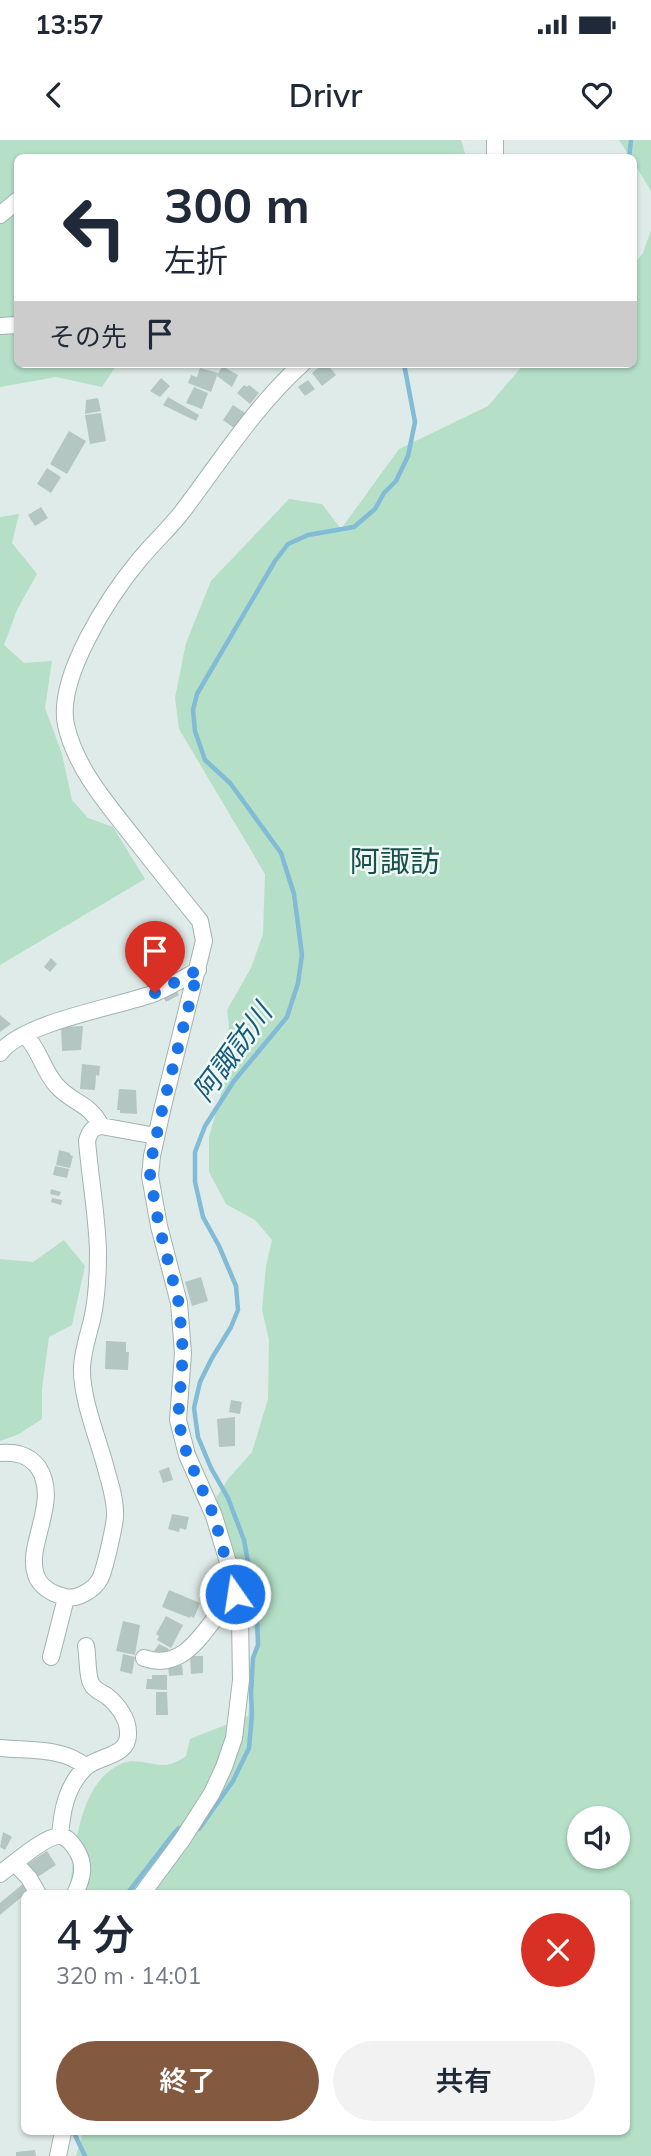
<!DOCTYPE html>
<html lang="ja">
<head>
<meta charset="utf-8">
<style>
  :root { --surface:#fff; --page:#f2f2f3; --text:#1f2937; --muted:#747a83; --accent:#835940 }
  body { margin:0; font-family:Mulish,"Noto Sans JP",sans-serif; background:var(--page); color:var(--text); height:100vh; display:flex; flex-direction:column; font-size:26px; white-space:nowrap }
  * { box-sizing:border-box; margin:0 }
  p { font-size:23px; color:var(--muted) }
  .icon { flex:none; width:38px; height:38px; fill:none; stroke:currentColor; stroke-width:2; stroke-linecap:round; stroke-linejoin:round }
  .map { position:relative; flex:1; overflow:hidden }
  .sheet { position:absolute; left:21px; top:1750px; width:609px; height:245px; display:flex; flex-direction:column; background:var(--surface); border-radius:10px; box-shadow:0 2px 5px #0004 }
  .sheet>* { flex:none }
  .top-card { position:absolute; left:14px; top:14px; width:623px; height:214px; border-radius:10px; box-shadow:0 2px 5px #0004; background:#fff; color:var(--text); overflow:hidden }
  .buttons { position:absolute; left:567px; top:1666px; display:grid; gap:14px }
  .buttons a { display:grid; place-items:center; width:63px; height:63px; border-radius:50%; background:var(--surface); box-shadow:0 2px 5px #0004; font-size:35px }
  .pin { position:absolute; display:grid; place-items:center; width:60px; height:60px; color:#fff; margin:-72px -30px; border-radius:50% 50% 50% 0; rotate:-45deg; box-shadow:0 0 7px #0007 }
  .pin .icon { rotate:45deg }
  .me { position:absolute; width:77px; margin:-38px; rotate:347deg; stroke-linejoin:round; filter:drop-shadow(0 0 5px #0008) }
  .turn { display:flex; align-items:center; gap:24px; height:147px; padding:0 35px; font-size:32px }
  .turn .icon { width:91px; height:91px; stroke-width:2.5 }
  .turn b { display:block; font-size:49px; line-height:60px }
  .then { display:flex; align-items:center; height:66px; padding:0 35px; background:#0003; gap:14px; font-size:26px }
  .round { display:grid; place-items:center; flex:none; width:74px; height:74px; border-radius:37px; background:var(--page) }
  .head { display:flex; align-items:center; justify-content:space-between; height:119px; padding:0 35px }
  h1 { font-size:42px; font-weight:600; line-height:52px }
  .primary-button { display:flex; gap:14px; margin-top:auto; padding:14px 35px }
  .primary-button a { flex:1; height:80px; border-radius:42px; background:var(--accent); color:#fff; font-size:28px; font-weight:600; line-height:80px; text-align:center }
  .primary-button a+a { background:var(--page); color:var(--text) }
  .status { display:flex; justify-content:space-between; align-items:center; height:49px; padding:0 35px; background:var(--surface); direction:ltr }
  .status svg { height:19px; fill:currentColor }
  header { display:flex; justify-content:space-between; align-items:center; height:91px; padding:0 35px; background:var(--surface); font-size:32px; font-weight:600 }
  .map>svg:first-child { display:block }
  .green { fill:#b5dfc7; fill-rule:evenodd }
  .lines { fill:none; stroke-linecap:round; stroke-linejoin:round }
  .stream { stroke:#81bbd6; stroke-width:4.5 }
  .building { fill:#b4c6c1 }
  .minor-casing { stroke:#a1b3b0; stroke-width:18 }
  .minor { stroke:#fff; stroke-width:16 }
  .route { stroke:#1a73e8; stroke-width:12; stroke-dasharray:0 21.6 }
  .labels { text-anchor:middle; stroke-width:5; stroke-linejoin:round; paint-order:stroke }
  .water-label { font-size:28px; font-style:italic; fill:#145b7d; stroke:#eff8f5 }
  .quarter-label { font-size:30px; fill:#19504b; stroke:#eff8f5 }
</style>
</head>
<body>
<div class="status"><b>13:57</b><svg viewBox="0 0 49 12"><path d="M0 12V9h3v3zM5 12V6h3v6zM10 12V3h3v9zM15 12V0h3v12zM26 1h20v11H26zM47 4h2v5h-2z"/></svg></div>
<header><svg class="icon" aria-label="back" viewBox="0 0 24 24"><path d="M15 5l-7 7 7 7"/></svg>Drivr<svg class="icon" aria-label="heart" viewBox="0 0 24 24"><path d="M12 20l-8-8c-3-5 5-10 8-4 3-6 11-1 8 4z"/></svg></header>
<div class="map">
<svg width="651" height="2016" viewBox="0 0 651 2016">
  <rect width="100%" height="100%" fill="#dfebe8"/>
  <path class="green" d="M0,0H461L466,17L18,18V224H117L102,247L56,237L0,247Z
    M619,0H651V51L634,23V18L630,17Z
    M651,90V2016H76L83,1992H626V1754H69C75,1712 77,1642 123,1623C138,1617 156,1628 171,1624C176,1622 182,1619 186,1616L190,1599L248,1576L257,1499L216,1358L228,1339L252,1312L268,1259L269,1200L262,1170L266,1126L272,1100L255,1080L226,1064L209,1032V997L226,936L229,886L227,870L251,828L263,794L265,734L179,589L175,558L186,503L211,441L289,359L322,364L341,389L399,309L488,266L524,224H634V124L643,113ZM579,1678H618V1717H579Z
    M19,374L12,403L37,434L17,470L4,505L24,523L52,521L45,568L62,614L72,660L88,678L113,687L145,739L0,825V377Z
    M64,1100L85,1126L72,1185L49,1197L42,1249V1279L19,1294L0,1301V1119L33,1122Z"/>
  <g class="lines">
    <path class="stream" d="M629,18L631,0
      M195,1689H199L233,1641L249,1608L252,1574L251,1553L253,1518L258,1505L257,1472L244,1400L228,1358L211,1328L198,1297L194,1268L200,1242L212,1218L231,1187L238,1170L236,1146L219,1106L203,1077L195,1042V1012L205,986L234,941L287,877L298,843L302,815L294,754L281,713L230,643L205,620L195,591L193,570L197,554L275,421L288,404L308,395L354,387L375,369L384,353L396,341L408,316L415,282L404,224
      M127,1754L175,1692L179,1688L186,1689
      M76,1992L75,1995L85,2016"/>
  </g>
  <path class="building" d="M323,224H327L336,235L322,246L312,233Z
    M222,226L238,235L232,247L217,236Z
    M200,228L218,233L211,252L188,243L191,235L197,237Z
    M161,238L170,246L160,257L150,251Z
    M308,240L315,249L305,256L298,247Z
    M244,245L247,247L249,245L259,253L250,264L237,253Z
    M194,247L208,253L202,269L186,263Z
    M168,257L199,275L196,281L163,265Z
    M98,258L101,271L85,274L86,260Z
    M233,265L245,273L234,288L223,280Z
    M101,273L106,301L90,304L85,275Z
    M69,291L86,301L67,334L50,324Z
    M47,328L61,337L51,353L37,344Z
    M41,367L48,378L35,386L28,375Z
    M51,818L57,824L50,832L44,827Z
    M175,848L179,855L166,862L162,854Z
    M0,875L11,884L0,892Z
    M83,886L81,910L62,911L61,887Z
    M82,924L100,926L99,936L96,935L95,950L80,949Z
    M119,949L136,950L137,974L120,973V970H117Z
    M59,1010L70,1013V1015L73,1016L70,1028L56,1025Z
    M55,1026L69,1029L67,1038L53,1035Z
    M51,1049L61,1052L59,1056L50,1054Z
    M52,1058L62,1060L61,1065L51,1062Z
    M201,1137L208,1161L192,1166L185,1142Z
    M106,1201L126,1202V1212H129L128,1230L105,1229Z
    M231,1260L242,1262L240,1274L229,1272Z
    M235,1277V1306L219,1307L217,1279Z
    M169,1327L173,1340L163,1343L159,1331Z
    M172,1374L189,1377L186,1390L180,1388L179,1392L168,1389Z
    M169,1450L200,1463L194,1478L190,1476V1478L162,1467Z
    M166,1476L183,1485L171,1508L157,1500L159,1496L156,1494Z
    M123,1481L140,1485L135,1515L116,1511Z
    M159,1504L169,1509L165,1517L154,1511Z
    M123,1514L135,1517L132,1534L120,1531Z
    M190,1516H203V1533L191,1534Z
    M182,1525L183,1535L169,1536L168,1526Z
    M152,1535H167V1550L146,1549L147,1539H152Z
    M156,1552H167L168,1575H156Z
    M3,1692L12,1697L5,1710L0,1707Z
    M47,1711L56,1725L36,1738L27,1724Z
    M24,1743L30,1750L0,1775V1763Z
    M35,2010L36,2016H16V2012Z"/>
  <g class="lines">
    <g class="minor-casing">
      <path id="minor" d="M495,0V18
        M0,75L18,60
        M0,186L18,185
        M25,895C40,910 43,931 57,946C72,963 90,963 101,986
        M0,913C22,882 118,867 155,853C170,847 184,838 198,830
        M0,1313C15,1312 28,1314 38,1327C61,1361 25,1405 36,1435C40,1447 53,1454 65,1457C77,1460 94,1450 100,1439C105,1429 114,1388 115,1377C116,1359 109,1341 105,1325C97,1296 81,1257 82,1227C83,1210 88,1196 92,1180C97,1158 98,1134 98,1112C97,1074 90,1038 87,1001C89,993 92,987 101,986L156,996
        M51,1517L66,1458
        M144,1518C189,1534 208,1480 235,1454
        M0,1608C29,1611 63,1607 86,1627
        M60,1696C62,1671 66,1646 86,1627C100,1615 130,1617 128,1592C128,1578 117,1564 107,1556C101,1552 94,1550 91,1543C87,1536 88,1516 86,1506
        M15,1723L29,1738L38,1754
        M0,1734C12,1725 47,1694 61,1696C69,1698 73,1705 77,1711C86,1726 82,1739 75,1754
        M142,1754L182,1700L212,1653L224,1627L234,1598L241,1540L240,1478L231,1432L214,1376L187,1315L178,1280L183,1213L179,1163L159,1086L150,1036L152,1016L163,966L204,801L200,781C179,755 158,729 137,702C110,667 76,630 66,585C56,537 110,455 140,419C153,403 169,389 182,372C220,322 255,266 302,224
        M58,2016L63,1992"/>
    </g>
    <use href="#minor" class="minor"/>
  </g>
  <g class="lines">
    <path class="route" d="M155,853L198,830L163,966L152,1016L150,1036L159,1086L179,1164L183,1213L178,1280L187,1315L214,1376L235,1454"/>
  </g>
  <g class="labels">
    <g class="water-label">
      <text transform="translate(232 912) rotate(-54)" y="10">阿諏訪川</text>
    </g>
    <g class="quarter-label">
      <text x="395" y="732">阿諏訪</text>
    </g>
  </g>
</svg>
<div class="buttons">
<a><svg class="icon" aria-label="sound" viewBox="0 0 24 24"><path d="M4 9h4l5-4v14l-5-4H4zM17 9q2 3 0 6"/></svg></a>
</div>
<div class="pin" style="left:155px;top:853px;background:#d93025"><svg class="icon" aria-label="arrive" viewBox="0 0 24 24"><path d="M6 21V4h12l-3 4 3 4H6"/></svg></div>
<svg class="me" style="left:235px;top:1454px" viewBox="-20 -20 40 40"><circle r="17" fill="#1a73e8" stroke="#fff" stroke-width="3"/><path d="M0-11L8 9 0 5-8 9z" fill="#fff"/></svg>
<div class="top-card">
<div class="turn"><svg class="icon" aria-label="left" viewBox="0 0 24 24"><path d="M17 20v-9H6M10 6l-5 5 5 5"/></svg><div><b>300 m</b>左折</div></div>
<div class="then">その先<svg class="icon" aria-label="arrive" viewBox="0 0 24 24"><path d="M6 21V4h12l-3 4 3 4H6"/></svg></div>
</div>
<section class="sheet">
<div class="head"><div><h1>4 分</h1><p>320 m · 14:01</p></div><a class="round" style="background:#d93025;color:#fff"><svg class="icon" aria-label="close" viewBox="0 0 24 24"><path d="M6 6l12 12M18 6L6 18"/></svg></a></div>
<div class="primary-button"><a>終了</a><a>共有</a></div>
</section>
</div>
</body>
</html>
